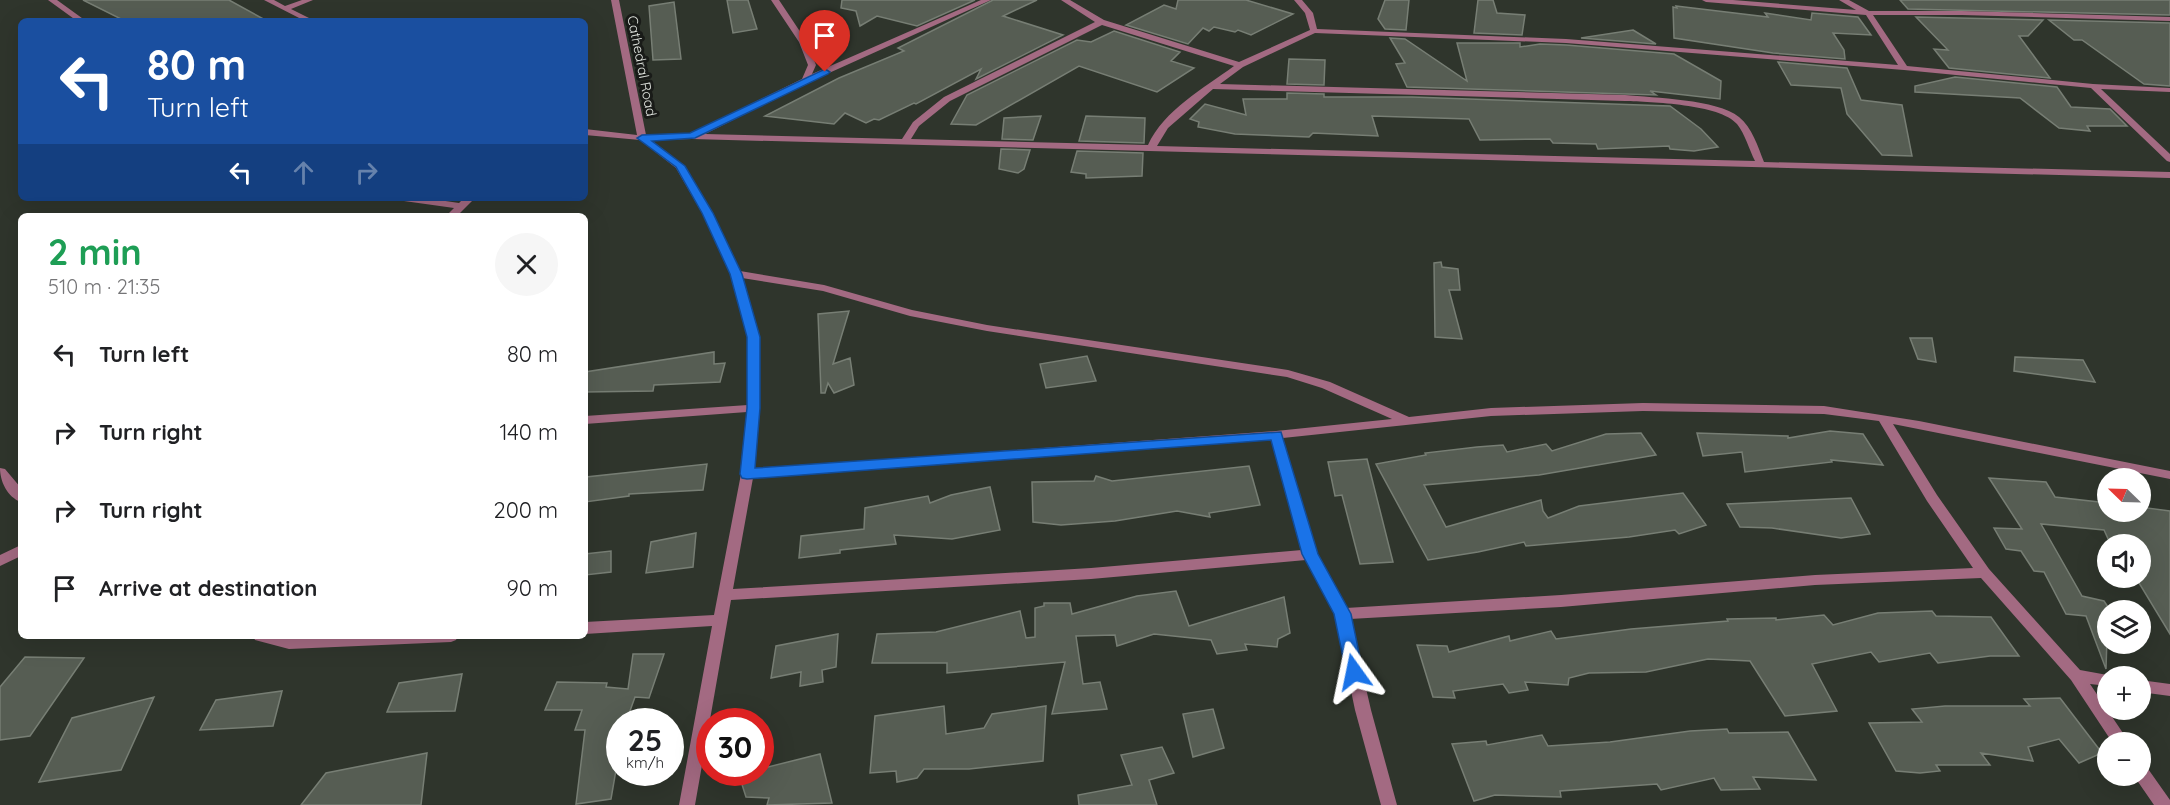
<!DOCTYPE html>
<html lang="en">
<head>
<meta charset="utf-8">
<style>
  :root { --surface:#fff; --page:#f6f6f6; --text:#202124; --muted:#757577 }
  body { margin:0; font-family:Quicksand,sans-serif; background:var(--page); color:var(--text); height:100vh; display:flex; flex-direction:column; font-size:22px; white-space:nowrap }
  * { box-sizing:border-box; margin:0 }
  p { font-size:20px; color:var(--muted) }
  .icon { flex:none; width:33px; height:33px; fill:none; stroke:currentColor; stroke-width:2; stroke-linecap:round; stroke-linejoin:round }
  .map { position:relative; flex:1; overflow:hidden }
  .drawer { position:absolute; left:18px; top:213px; width:570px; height:426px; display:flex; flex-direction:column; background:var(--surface); border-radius:9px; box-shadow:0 6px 24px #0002 }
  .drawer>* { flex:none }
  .top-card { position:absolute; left:18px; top:18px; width:570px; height:183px; border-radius:9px; box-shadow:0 6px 24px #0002; background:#1a4fa0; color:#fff; overflow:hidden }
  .needle { width:39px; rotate:293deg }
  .fabs { position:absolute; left:2097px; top:468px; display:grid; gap:12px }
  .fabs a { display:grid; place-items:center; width:54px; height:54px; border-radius:50%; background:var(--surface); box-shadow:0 6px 24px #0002; font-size:30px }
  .speed { position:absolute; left:606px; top:708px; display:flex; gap:12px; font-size:30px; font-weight:700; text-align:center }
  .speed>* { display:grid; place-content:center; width:78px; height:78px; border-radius:50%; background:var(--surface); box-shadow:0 6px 24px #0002; line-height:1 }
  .speed small { font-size:15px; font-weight:400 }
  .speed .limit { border:9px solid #d22; background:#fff; color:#111 }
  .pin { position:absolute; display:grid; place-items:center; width:51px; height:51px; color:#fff; margin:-62px -26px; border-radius:50% 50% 50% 0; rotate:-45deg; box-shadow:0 0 6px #0007 }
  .pin .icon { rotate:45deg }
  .me { position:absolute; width:66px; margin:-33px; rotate:348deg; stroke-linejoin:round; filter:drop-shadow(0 0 4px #0008) }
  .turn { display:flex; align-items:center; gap:21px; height:126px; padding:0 30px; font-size:27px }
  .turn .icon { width:78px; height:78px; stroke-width:2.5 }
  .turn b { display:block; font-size:42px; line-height:51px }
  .lanes { display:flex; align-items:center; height:57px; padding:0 30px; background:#0003; justify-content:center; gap:30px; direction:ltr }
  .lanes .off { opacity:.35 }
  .round { display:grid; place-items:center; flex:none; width:63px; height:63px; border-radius:32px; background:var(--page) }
  .summary { display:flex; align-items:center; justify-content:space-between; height:102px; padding:0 30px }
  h1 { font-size:36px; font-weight:700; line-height:45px; color:#1e9e55 }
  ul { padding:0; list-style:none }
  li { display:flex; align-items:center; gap:18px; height:78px; padding:0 30px }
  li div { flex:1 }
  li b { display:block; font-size:22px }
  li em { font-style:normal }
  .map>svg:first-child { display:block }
  .building { fill:#565d53; stroke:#777e74; stroke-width:1.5 }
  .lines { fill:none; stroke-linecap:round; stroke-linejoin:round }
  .minor { fill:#a36a82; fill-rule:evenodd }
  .route { fill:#1a73e8; stroke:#114b97; stroke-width:1.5 }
  .labels { text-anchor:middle; stroke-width:6; stroke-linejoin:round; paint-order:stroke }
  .far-street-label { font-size:14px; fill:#dfe3dd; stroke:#191b18 }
</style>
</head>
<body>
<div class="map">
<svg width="2170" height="805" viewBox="0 0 2170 805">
  <rect width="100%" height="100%" fill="#2f352c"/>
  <path class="building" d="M83,0H229L267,21H125Z
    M727,0H748L757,29L733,33Z
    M842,0H975L917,26L877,16L860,26L856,11L841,8Z
    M993,0H1037L1003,16L1063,35L976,79L981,69L916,104L914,103L879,120L874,119L866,123L845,113L834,124L765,116L839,78L904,51L898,48Z
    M1178,0H1246L1293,14L1251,35L1238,30L1235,32L1214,27L1209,31L1203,28L1188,44L1126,25L1164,5L1176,9Z
    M1385,0H1409L1406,30L1385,29L1378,19Z
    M1478,0H1493L1497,13L1525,15L1522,35L1474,33Z
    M1900,0H2170V15L1908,9Z
    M674,2L681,59L653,60L649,6Z
    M1676,6L1768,17L1765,13L1811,20L1812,13L1858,17L1871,35L1833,33L1844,50L1845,59L1773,53L1674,38L1673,7L1677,8Z
    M1916,17L2043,20L2028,36H2019L2050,78L1949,68L1934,49L1948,50Z
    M2049,20L2170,23V86L2144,84L2082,40H2074Z
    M1633,30L1656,44L1581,38Z
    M1114,31L1180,52L1171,61L1194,68L1157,92L1079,66L976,125L951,124L967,95L1077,40L1091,42Z
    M1390,38L1405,39L1467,81L1457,43H1520V47L1540,44L1566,45L1674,54L1721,81L1720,99L1650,91L1656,95L1407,87L1396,64L1405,63Z
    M1289,59L1325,60L1324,85L1287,84Z
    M1778,62L1847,68L1861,100L1902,105L1912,156L1882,155L1847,114L1841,88L1791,85Z
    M1955,77L2057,87L2071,107L2110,109L2127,126H2087L2090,131L2059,128L2020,98L1915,92V86Z
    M1287,93L1324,94V97H1412L1670,106L1701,129L1718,147L1694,151L1670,149L1669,146L1598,149L1596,144L1553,143L1550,139L1480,140L1469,119L1372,116L1378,136L1313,133L1309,137L1235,134L1198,127L1199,122L1190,119L1205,104L1246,115L1243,99H1287Z
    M1041,116L1033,140L1002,139L1004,118Z
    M1086,116L1145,118L1144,143L1079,141Z
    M1001,149L1030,150L1024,169L1018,173L999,169Z
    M1077,151L1143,153L1142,176L1086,178V174L1071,172Z
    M1441,262L1442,267L1458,269L1460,290H1449L1462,339L1435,337L1434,263Z
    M849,311L833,364L850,358L854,385L834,393L828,383L825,393H821L818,314Z
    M1910,338H1932L1936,362L1918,359Z
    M714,352V364L725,363L720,382L654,385L653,391L585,392V372Z
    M1087,356L1096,381L1046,388L1040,364Z
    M2015,357L2083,360L2095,382L2014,371Z
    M1830,431L1863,434L1883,465L1831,460L1832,462L1745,472L1742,452L1703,456L1697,433L1788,436V438Z
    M1641,433L1656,455L1539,475L1424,485L1446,527L1541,500L1543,511L1548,518L1579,506L1683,493L1706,525L1679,534L1675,530L1629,537L1526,546L1524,542L1478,552L1428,560L1376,464L1426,455L1425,453L1477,447L1503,445L1507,452L1546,444L1552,451L1606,434Z
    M1367,459L1393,562L1360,564L1342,495L1335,496L1328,462Z
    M707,464L703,490L629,494V496L585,502L586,477Z
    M1249,466L1260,505L1209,513L1210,517L1177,511L1115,521L1061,525L1033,522L1032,482L1094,481L1096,476L1112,481Z
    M1989,478L2046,482L2055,497L2108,503V512H2140V507L2170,511V634L2136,578H2140V544L2110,543L2104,530L2041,524L2082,596L2104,601L2108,607L2106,669L2086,616L2066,614L2044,572L2034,571L2021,551L2006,549L1994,528L2022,529Z
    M990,487L1000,530L952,539L894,535L896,544L840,550V553L799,558L801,536L864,529L865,508L928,496L930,503L951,495Z
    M1851,498L1870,534L1841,538L1772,528L1740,527L1727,504Z
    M696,533L693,567L646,573L651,542Z
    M611,551V572L585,575V554Z
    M1176,591L1189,626L1284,597L1290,633L1278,639L1277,647L1245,644L1247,650L1217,654L1211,640L1154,634L1117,646L1115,635L1076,636L1083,684L1100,682L1107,709L1052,714L1065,662L947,673V663H872L877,634L936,632L1020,611L1026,638L1035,637V608L1044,606V603H1070L1072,614L1137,596Z
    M1932,611L1936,616L1991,617L2019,656H1990L1938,663L1930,653L1879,662L1871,652L1812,664L1837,711L1785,716L1750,661L1708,659L1646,672L1589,673L1569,678L1568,685L1525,682L1528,690L1509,693L1503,684L1453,691L1455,698L1433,697L1417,645L1447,646L1449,652L1509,636L1510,641L1551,631L1556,639L1631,629L1728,621L1727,619L1776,618V620L1824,615L1833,625L1878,613Z
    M838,634L836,667L822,670L823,682L800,686L801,672L771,678L776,646Z
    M633,654H664L649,698L635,697L626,722H620V747L611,799L576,804L585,730H575L582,710H545L557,682L607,683L606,687L628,689Z
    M25,657L84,658L30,736L0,740V687Z
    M462,674L455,711L387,712L399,683Z
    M282,691L273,726L200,730L216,700Z
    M154,697L121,770L39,782L72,718Z
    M2060,698L2102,753L2079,763L2059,739L2028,747L2033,761L1981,753L1990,765H1936L1940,771L1920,773L1896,771L1869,723L1922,722L1912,709L1945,706H2030L2024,699Z
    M944,706L946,734L984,728L992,714L1046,706L1043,761L969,769H924L917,778L897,782L896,771L870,773L875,716Z
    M1213,709L1224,748L1193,757L1183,714Z
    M1727,729L1729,733L1788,732L1816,780L1753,777L1760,789L1721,790L1714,778L1661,790L1657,784L1560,791L1561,797L1495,795L1474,801L1452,744L1486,741L1487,745L1542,735L1548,746L1610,742L1690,731Z
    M1162,747L1174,773L1149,780L1157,805H1079L1078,795L1132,785L1121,755Z
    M427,753L421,805H301L326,773Z
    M820,754L832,803L767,805L769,798L746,797L739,775L760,772V769Z"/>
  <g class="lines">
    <path class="minor" d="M48,0H57L86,21H77Z
      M264,0H274L285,6L302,0H313L291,9L315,21H305Z
      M611,0H619L646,135L691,133L802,79L808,65L799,42L771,0H779L807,42L816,65L812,74L981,0H991L809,82L705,134L902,139L913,122L944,97L1095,22L1061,0H1070L1104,20L1239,62L1310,30L1305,13L1294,0H1302L1313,13L1317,29L1566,39L1898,65L1866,15L1706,2L1702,0H1733L1856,10L1839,0H1849L1869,11H1962L2170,17V21L1962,15H1873L1907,66L2093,84L2170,88V92L2101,89L2170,154V162L2167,161L2091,88L1904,70L1566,43L1315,33L1243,67L1220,84L1625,95C1654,98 1717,99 1739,117C1752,127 1758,147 1764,162L2170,172V178L692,139L651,140L685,166L712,213L740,271L824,285L912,310L987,325L1288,370L1330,382L1409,417L1491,408L1643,403L1824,406L1919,421L2170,471V479L1893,424L1937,495L1989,569L2080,670L2113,676H2108V686L2090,684L2129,742H2112L2071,680L1981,578L1815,585L1561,607L1350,619L1371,710L1397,805H1381L1355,710L1335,614L1306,560L1091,579L731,600L695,805H679L712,626L585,634V622L714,615L741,474L747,412L585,424V416L748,405L747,337L731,274L702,213L676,168L640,140L585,135V129L637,135ZM1102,25L1234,66C1204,88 1164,110 1148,145L911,139L919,126L950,101ZM1213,89L1625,101C1651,102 1720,104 1737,124C1745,134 1749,149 1755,161L1157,146L1168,128ZM742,278L823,291L910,316L987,331L1287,377L1322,388L1392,419L1276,431L754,469L760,408L759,337ZM1643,411L1824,414L1879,421L1927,501L1973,568L1815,575L1561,595L1346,608L1317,554L1283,438L1491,416ZM1271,439L1302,550L1091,568L733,589L753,478Z
      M399,198H425L459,203L464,198H475L457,216H446L454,208L404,201Z
      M0,468L5,469L21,488V502C7,497 0,481 0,468Z
      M21,545V556L0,566V555Z
      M253,636H458L456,640L451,642L289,649L255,640Z
      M2140,680L2170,684V696L2140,692Z
      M2140,764L2146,766L2170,800V805H2154L2134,776H2140Z"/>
  </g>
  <path class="route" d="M825,69L830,72L828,74L695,138L652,141L685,166L713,213L742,274L760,337V408L755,468L1281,432L1318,554L1351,614L1363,672L1361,677L1354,679L1348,677L1346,672L1334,614L1302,554L1271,440L747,479L742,478L740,474L747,408V337L730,274L702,213L676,167L637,138L642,135L690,133Z"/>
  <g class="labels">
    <g class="far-street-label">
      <text transform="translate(642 66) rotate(79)" y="5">Cathedral Road</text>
    </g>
  </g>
</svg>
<div class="fabs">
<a><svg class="needle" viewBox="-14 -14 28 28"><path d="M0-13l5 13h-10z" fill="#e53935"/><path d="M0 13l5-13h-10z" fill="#757577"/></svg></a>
<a><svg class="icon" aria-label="sound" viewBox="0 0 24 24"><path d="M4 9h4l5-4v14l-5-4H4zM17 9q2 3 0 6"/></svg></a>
<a><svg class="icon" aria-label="layers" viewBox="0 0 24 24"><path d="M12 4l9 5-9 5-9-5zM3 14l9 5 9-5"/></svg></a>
<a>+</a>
<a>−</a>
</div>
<div class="speed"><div>25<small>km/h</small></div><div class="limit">30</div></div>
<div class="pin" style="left:825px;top:72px;background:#d93025"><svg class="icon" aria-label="arrive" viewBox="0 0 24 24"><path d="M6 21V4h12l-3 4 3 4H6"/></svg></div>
<svg class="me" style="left:1354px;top:672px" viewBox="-20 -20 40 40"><path d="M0-17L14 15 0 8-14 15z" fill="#1a73e8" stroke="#fff" stroke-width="4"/></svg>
<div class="top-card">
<div class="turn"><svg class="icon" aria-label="left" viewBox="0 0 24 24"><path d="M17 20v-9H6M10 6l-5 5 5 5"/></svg><div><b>80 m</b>Turn left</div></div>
<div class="lanes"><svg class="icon" aria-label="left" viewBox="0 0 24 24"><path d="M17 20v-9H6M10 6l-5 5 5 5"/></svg><svg class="icon off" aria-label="ahead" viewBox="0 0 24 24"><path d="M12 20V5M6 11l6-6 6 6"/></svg><svg class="icon off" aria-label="right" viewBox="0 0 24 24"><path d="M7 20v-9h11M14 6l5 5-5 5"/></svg></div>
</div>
<section class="drawer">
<div class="summary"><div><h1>2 min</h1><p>510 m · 21:35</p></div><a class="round"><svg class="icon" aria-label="close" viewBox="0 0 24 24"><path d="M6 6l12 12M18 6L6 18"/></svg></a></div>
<ul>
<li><svg class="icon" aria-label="left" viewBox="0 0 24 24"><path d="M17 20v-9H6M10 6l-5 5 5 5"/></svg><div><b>Turn left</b></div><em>80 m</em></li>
<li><svg class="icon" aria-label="right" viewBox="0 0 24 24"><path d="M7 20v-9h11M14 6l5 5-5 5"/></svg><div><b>Turn right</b></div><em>140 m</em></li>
<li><svg class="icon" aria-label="right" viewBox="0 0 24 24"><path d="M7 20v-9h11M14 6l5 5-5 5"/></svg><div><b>Turn right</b></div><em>200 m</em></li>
<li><svg class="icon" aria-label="arrive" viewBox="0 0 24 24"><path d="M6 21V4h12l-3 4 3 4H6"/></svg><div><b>Arrive at destination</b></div><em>90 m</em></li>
</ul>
</section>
</div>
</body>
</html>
